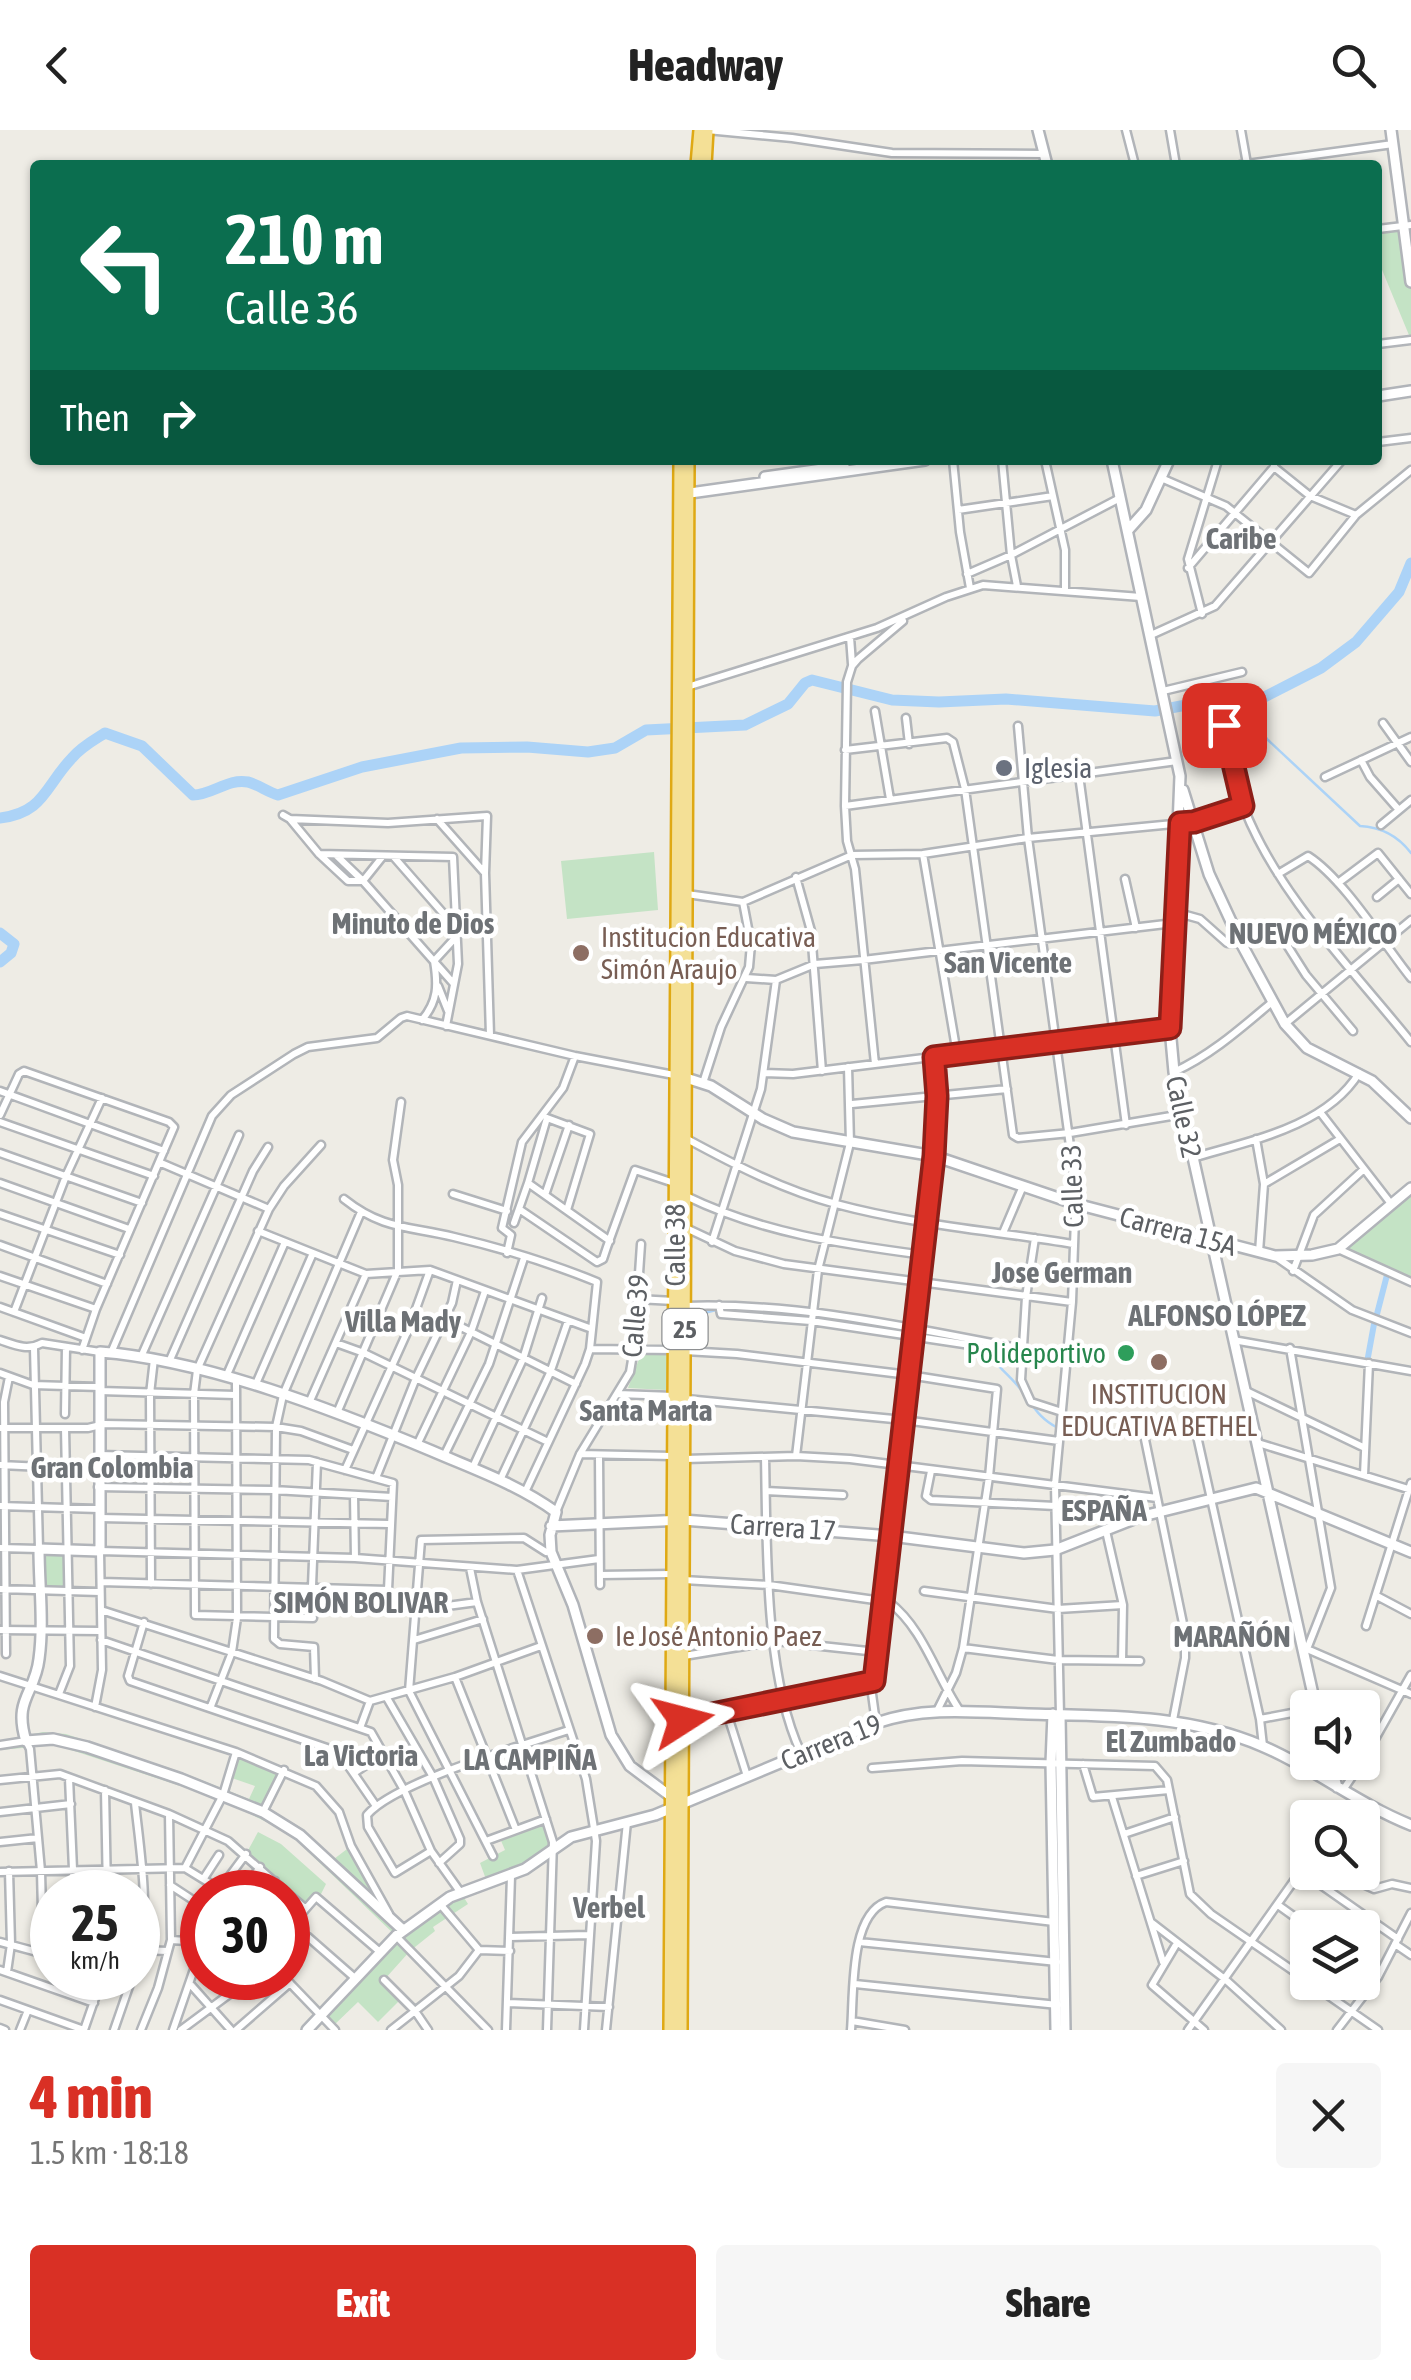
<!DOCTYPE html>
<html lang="en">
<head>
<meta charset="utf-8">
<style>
  :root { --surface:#fff; --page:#f6f6f6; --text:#222; --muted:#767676; --accent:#d93025 }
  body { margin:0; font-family:"Asap Condensed",sans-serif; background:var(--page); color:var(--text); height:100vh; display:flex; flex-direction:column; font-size:38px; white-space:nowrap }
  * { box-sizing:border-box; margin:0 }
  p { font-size:32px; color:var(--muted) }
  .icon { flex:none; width:55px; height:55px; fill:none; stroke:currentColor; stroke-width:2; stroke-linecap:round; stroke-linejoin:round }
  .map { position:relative; height:1900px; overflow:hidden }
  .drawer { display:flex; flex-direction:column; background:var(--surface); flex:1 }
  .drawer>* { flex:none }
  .banner { position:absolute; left:30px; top:30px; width:1352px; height:305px; border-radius:10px; box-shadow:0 2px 8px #0004; background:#0b6e4f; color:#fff; overflow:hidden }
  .buttons { position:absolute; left:1290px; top:1560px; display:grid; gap:20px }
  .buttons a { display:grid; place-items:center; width:90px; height:90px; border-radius:10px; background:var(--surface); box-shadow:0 2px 8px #0004; font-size:50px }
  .speed { position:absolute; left:30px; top:1740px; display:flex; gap:20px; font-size:50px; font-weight:700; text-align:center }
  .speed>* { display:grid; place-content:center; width:130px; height:130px; border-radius:50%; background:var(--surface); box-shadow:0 2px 8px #0004; line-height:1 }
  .speed small { font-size:25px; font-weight:400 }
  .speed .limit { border:15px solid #d22; background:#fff; color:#111 }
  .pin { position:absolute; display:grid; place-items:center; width:85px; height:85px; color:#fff; margin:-42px; border-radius:20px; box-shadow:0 5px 15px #0006 }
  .me { position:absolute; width:110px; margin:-55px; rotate:81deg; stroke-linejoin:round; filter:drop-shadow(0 0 8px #0008) }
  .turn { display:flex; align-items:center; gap:35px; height:210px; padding:0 30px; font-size:45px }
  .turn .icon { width:130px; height:130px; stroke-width:2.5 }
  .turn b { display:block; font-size:70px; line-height:85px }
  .then { display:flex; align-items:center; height:95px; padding:0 30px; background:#0003; gap:20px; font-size:38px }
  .round { display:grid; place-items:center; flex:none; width:105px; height:105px; border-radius:10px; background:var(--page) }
  .headline { display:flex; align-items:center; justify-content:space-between; height:170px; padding:0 30px }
  h1 { font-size:60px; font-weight:800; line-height:75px; color:var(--accent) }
  .cta { display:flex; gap:20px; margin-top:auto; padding:20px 30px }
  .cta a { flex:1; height:115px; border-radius:10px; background:var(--accent); color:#fff; font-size:40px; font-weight:800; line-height:115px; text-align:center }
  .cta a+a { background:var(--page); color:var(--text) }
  header { display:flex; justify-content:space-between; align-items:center; height:130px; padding:0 30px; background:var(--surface); font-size:45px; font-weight:800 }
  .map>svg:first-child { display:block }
  .green { fill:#c4e3c5 }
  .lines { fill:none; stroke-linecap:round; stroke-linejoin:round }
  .stream { stroke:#acd3f7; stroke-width:2.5 }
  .canal { stroke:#acd3f7; stroke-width:6 }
  .river { stroke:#acd3f7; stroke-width:11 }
  .street-casing { stroke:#b2b5b9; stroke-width:11 }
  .secondary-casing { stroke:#b1b4b9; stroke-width:14 }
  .highway-casing { stroke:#dfa914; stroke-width:16 }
  .street { stroke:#fff; stroke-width:6 }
  .secondary { stroke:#fff; stroke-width:9 }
  .highway { stroke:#f4e096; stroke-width:11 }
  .route-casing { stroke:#8d1f18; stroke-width:25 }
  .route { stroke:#d93025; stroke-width:18 }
  .worship-dot { fill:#6b7280; stroke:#fff; stroke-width:4 }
  .education-dot { fill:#8d6e63; stroke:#fff; stroke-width:4 }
  .leisure-dot { fill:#2e9e5b; stroke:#fff; stroke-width:4 }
  .labels { text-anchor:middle; stroke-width:9; stroke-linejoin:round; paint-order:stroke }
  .shield { fill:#fff; stroke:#8e9092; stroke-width:2.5 }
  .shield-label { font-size:25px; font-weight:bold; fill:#5d6064 }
  .worship-label { font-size:28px; fill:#5b616d; stroke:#fff; text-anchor:start }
  .education-label { font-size:28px; fill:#785e54; stroke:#fff; text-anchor:start }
  .street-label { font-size:28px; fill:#5d6064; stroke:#fff }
  .leisure-label { font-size:28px; fill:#27864d; stroke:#fff; text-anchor:end }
  .neighbourhood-label { font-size:30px; font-weight:bold; fill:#6e7276; stroke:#fff }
</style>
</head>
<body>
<header><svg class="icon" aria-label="back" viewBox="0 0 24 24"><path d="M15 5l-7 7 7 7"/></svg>Headway<svg class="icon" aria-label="search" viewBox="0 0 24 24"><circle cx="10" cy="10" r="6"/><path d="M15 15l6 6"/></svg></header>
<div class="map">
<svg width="1411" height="1900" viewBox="0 0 1411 1900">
  <rect width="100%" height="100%" fill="#eeece5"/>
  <path class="green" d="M1403,96L1411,157V210L1378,130V99Z
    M654,722L658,780L567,789L561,731Z
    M1411,1058V1152L1336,1117Z
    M642,1221L668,1225L666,1260L628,1258Z
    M39,1419L67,1420L68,1461L39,1460Z
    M43,1602L66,1604L181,1642L249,1669L255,1656L229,1647L236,1622L284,1640L266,1677L303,1699L334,1729L351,1716L391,1787L403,1800L461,1763L468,1774L433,1797L435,1801L410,1821L384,1850L402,1868L378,1892L358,1872L332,1897L322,1887L396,1806L298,1712L279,1698L217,1668L56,1615L0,1620V1611Z
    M546,1689L554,1719L534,1734L487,1752L480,1733L505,1720L499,1706Z
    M258,1702L281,1714L326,1754L319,1768L305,1778L246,1724Z"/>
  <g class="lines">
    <path class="stream" d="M1242,579L1268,610L1360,696C1381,697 1398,706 1411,723
      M721,1180L808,1187
      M689,1187L716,1180
      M818,1188L910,1201
      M982,1214L987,1215C994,1235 1004,1240 1017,1255C1032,1272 1036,1287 1058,1298"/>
    <path class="canal" d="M1377,1184L1387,1145
      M1368,1227L1374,1194"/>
    <path class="river" d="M0,688C44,683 45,656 72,628C81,617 94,610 105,603L142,616L193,665C212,665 228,648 248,652C257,654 268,662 278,665L362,637L461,618L527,617L588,622L615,618L646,600L745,595L788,574L805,553L812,550L892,570L939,572L1006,569L1155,581L1186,575H1214L1233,583L1321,538L1356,512L1399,462L1411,433
      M0,803L14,814L11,823L0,832"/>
    <g class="street-casing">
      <path id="street" d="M707,0L792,8L892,23L1044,24
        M1126,0L1135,35
        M1170,0L1176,35
        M1241,0L1247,34
        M1240,35L1393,14
        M1378,99L1411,95
        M1378,214L1411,210
        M1378,312L1411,308
        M953,330L960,402L970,458
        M1002,330L1011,425L1017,456
        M1045,330L1065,420V460
        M1274,330V337L1310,366L1356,385
        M1161,348L1226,376L1309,443L1356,385L1411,340
        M958,380L1053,366
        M1188,438L1274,337
        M967,444L1011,425L1120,368
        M1202,484L1188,429L1218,330
        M1151,505L1215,476L1342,330
        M850,507L852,534
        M687,557L877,498L946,467L983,455L1141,467
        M1163,561L1242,542
        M875,581L890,669
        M906,588L909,614
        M1383,593L1411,632
        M1225,595C1229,623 1233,652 1244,678C1278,765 1353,840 1411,912
        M1018,596L1028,708L1076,1060L1072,1172L1055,1355L1060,1585
        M845,620L947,608L953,612L965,659L1013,1005L1018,1008L1070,1003L1183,984
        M1361,630L1370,647L1399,680
        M1079,645L1126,995
        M1325,647L1411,607
        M845,676L1177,631
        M283,685L290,689L388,693L487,686L485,743L490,905
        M290,689L319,724L348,751H363L383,726
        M437,689L484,742
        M1381,695L1411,670
        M319,724L453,727L458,834L446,896
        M923,724L957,924
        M336,725L363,751L454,854
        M393,726L456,798
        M1278,744L1308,726C1344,749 1383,813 1411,848
        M796,747L811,801L822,941
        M1125,749L1136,798
        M1338,753L1378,723L1411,764
        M687,764L743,772L852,725L923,724L1028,708L1194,692L1243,676
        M1377,767L1399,749
        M1175,782L1200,789L1227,813H1241
        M1275,796L1306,845L1353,901
        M746,848L776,850L815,834L863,830L1174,793
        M438,856L448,881
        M422,890C438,871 438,855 434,831L457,806
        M1285,894L1411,790
        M875,934L855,739L847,711L845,676L847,552L852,536L858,529L903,491
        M1174,942C1211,925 1240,899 1271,873
        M764,943L793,944L1170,898
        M703,953L721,897L749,837L751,814L743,772
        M0,961L164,1021
        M852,974L1007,959
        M1320,982L1392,1075
        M0,985L19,944L24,941L169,992L174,997L96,1179L82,1220
        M0,992L154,1046
        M687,1009C735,1035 783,1060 836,1074C914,1095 994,1101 1073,1114
        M1256,1009L1264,1054L1259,1122
        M0,1023L142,1073
        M1192,1028C1249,1011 1326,997 1359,943
        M161,1033L269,1079
        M0,1053L129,1099
        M528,1053L547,988L590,1004L567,1080
        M1264,1054L1340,1009
        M453,1064L507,1081
        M545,1065L569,995
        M686,1066C762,1103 841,1114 924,1125
        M344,1069C383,1100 409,1096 454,1107C501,1118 553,1134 597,1152L590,1219L585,1234L526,1360
        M519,1079L597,1132L603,1129L607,1117L635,1040L674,1053
        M0,1084L120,1125
        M514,1093L528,1053L610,1111
        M686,1098L735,1121L784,1134L1072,1172
        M258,1101L366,1144L430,1140L592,1199
        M1003,1103L1023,1056
        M1035,1108L1026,1167L1021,1250L1031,1272L1062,1282
        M712,1112L761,959L776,850
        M0,1115L107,1154
        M1338,1119L1411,1152
        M507,1123L511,1105L502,1098L522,1012L563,958L575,926
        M1276,1127L1352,1180L1411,1203
        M1293,1141L1314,1085L1364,1039
        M0,1146L96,1179
        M637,1169L674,1171
        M719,1175L721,1184L811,1191L977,1216
        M685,1176C798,1172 912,1198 1023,1219
        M0,1177L86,1208
        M14,1182L66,1046L102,968
        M445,1189L576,1254
        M0,1210C15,1215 27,1221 42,1213L100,1222
        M1233,1210L1411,1241
        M336,1213L364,1223L548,1312
        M1290,1218L1331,1458L1307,1519L1303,1520
        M590,1219L674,1220
        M685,1221L737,1224L909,1245L997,1259L989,1347L963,1518L956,1543L937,1581
        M111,1223L212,986L231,965L294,924L308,917L377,908L401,888L407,886L575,926L674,945
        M141,1227L239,1005
        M169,1232L253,1041L268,1017
        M0,1243L33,1255L100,1257
        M226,1247L285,1112
        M255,1256L313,1123
        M1244,1260L1365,1318
        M100,1261L235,1265
        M618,1264L673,1266
        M686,1269L904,1290L1059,1311
        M309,1273L366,1144
        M337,1283L398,1140V1055L393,1030L401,972
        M65,1284L66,1217
        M1142,1295L1185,1503V1528L1173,1590
        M1195,1297L1260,1589L1263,1616
        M0,1298H88L105,1294L276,1297L301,1301L353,1320
        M1258,1313L1411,1360
        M417,1315L471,1202L485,1161
        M580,1324L672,1326
        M99,1325L309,1330L393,1353L388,1460L101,1452
        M444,1326L489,1234L524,1128
        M599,1326L600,1455
        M796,1326L818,1140L850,1013L848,937
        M765,1327C767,1414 764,1545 801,1623
        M685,1329L796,1326L850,1329L1157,1368
        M0,1335L65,1338
        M473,1337L523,1229L542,1168
        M345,1340L409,1198L430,1140
        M931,1341L926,1366L931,1370L1055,1376
        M1364,1345L1369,1233
        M376,1348L416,1248L452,1173L457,1150
        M501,1348L550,1243L568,1191
        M98,1357L274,1360L392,1367
        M766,1361L843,1365
        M354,1365L355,1428
        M0,1376L99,1379
        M556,1382L580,1324L630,1242L634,1218L641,1114
        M100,1388L389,1394
        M1106,1401L1123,1475L1122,1531
        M0,1418L39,1419L34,1218
        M470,1438L477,1472L553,1712L547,1900
        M517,1440L586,1649L596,1711L584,1900
        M600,1445L671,1444
        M684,1450L769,1455L889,1472C924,1499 936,1546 960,1581
        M151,1454L150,1264L154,1229
        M312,1456L317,1332
        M0,1459L100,1462
        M924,1461L1058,1479L1123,1475
        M1377,1466L1411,1484
        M101,1480L322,1551L370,1571
        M417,1480L477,1472
        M313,1488L195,1485L194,1264L197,1240L269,1079L284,1056L321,1015
        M144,1492L128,1546L130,1551L330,1619L343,1628L376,1676
        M1366,1496L1411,1353
        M0,1500L101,1501
        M101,1510L371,1602L404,1660L431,1721L461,1763
        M414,1510L483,1489
        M963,1518L1058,1530L1140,1531
        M1307,1519L1411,1564
        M6,1524L4,1272L9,1247
        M684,1526L775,1511L877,1522
        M0,1546L236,1622L316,1656L339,1682L351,1716L389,1784
        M455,1547L516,1700
        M315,1549L314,1517L280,1514L274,1509L276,1297L283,1265L361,1082
        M59,1564L70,1536L65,1298
        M387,1568L433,1647L460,1709V1714L439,1733
        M370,1571L455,1547L541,1516
        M211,1576L232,1522L237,1488L236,1251
        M95,1577L102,1540L100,1421L355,1428L517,1440L599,1429
        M727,1583L747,1646
        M1260,1589L1308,1580
        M684,1590L874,1551
        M876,1593L872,1564L934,1026L937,966L935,927
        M360,1598L370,1571
        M0,1615L26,1611L30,1619L41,1741L43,1823
        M1362,1632L1411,1545
        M1083,1634L1093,1667L1169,1660
        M872,1638L962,1631L1155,1636L1167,1650L1190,1764L1211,1784L1308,1851
        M354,1643L384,1623
        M69,1648L74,1762
        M0,1650L60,1644L169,1684L228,1711L286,1762
        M105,1660L107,1762
        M1343,1660L1362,1632
        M1112,1667L1163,1832
        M135,1673C140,1720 151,1785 138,1830
        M0,1682L71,1674
        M263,1682L284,1640
        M1124,1704L1175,1687
        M486,1711L546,1689
        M0,1712L38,1708
        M431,1721L395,1743L368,1697L367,1685C395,1652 523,1615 569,1600
        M493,1726L409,1561L421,1410L524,1408L546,1422
        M185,1738L223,1665L236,1622
        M185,1738L224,1762
        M1301,1741L1398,1809
        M0,1742L185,1738
        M1337,1742L1374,1759L1392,1754L1411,1758
        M1136,1746L1184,1731
        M204,1748L219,1725
        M170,1755L202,1776
        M220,1759L246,1724
        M242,1762L260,1737
        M268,1762L275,1751
        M288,1764L305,1778
        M440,1774L479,1820
        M1278,1775L1310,1798
        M1151,1792L1226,1850L1281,1900
        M289,1798L308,1807L356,1849
        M1353,1798L1363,1785
        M288,1799L316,1767L380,1822
        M396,1806L488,1900
        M510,1807L588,1805
        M171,1810L202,1812
        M0,1812L52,1826
        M859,1812L1057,1832
        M1177,1813L1152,1855L1204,1900
        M1395,1814L1411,1825
        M139,1820L168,1821
        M1362,1835L1378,1847
        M0,1840L94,1873
        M7,1842L11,1814L9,1741
        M224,1848L232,1860
        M285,1848L335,1900
        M384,1850L415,1881L428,1900
        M1309,1852L1378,1900
        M855,1854L1058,1875
        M191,1855L231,1900
        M0,1870L84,1900
        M508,1873L609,1877
        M852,1891L905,1900
        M0,1898L5,1900
        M20,1900L28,1880
        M84,1900L102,1848
        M114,1900L132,1848
        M141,1900L158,1858L171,1810L169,1684
        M173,1900L202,1816
        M181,1900L251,1848
        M236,1900L290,1853
        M391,1900L459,1846L479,1820L510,1821
        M506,1900L511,1746
        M606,1900L627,1692
        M851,1900C854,1866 849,1785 886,1772L1054,1792
        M1188,1900L1308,1731
        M1337,1900L1378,1847L1411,1783"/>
    </g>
    <g class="secondary-casing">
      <path id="secondary" d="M1038,0L1047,35
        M1391,0L1411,152
        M1378,266L1411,261
        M1112,330L1180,646L1170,898L1174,942L1316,1578
        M765,347L844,336
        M683,364L925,330
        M1129,399L1146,380L1169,330
        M1183,660L1209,744L1241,813L1285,894L1307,918L1372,951L1411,988
        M683,947L711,956L763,989L793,1002L934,1026L1076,1074L1275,1126L1312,1125L1338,1119L1411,1058
        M551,1396L683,1390L891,1406L1024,1423L1055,1420L1139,1387L1256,1358L1411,1422
        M1053,1584L1051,1633L1056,1900
        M1060,1585L1065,1900
        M1330,1632L1337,1657
        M403,1800L300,1705L263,1682L181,1649L87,1617L53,1609L26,1611C13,1569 35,1564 39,1529C44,1493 39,1455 39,1419L100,1421V1222C206,1230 334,1280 432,1321C476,1340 517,1354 556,1382L550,1405L551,1422L573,1475L611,1605L630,1636L673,1668
        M307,1900L396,1806L450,1767L525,1739L571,1707L655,1685L876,1593C925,1576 976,1582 1028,1584C1108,1586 1187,1584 1262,1616C1314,1638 1358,1674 1411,1695"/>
    </g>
    <g class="highway-casing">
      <path id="highway" d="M697,35L700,0
        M705,35L707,0
        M670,1900L680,330
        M681,1900L688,330"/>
    </g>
    <use href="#street" class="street"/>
    <use href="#secondary" class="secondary"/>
    <use href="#highway" class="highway"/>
  </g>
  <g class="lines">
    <g class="route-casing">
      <path id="route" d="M683,1590L874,1551L934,1026L937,966L934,927L1170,898L1180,693L1194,692L1243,676L1224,595"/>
    </g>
    <use href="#route" class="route"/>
  </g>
  <circle class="worship-dot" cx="1004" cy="638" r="10"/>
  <g class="education-dot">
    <circle cx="581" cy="823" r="10"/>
    <circle cx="1159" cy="1232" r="10"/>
    <circle cx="595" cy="1506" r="10"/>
  </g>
  <circle class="leisure-dot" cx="1126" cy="1223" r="10"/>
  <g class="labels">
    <rect class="shield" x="662.5" y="1179" width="45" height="40" rx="8"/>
    <g class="shield-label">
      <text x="685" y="1208">25</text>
    </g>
    <g class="worship-label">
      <text x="1024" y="648">Iglesia</text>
    </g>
    <g class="education-label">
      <text x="601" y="817">Institucion Educativa<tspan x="601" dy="32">Simón Araujo</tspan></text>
      <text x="1159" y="1274" text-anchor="middle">INSTITUCION<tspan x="1159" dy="32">EDUCATIVA BETHEL</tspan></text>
      <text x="615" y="1516">Ie José Antonio Paez</text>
    </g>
    <g class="street-label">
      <text transform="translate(1184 987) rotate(78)" y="10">Calle 32</text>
      <text transform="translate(1072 1056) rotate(-92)" y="10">Calle 33</text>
      <text transform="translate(1178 1101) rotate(15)" y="10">Carrera 15A</text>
      <text transform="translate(675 1115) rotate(-90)" y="10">Calle 38</text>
      <text transform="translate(635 1186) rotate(-85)" y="10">Calle 39</text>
      <text transform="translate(783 1397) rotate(4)" y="10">Carrera 17</text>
      <text transform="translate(831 1612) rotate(-22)" y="10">Carrera 19</text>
    </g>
    <g class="leisure-label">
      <text x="1106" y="1233">Polideportivo</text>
    </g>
    <g class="neighbourhood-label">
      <text x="1241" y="419">Caribe</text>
      <text x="413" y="804">Minuto de Dios</text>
      <text x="1313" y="814">NUEVO MÉXICO</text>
      <text x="1008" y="843">San Vicente</text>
      <text x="1062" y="1153">Jose German</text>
      <text x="1217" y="1196">ALFONSO LÓPEZ</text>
      <text x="403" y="1202">Villa Mady</text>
      <text x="646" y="1291">Santa Marta</text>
      <text x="112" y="1348">Gran Colombia</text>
      <text x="1104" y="1391">ESPAÑA</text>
      <text x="361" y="1483">SIMÓN BOLIVAR</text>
      <text x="1232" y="1517">MARAÑÓN</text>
      <text x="1171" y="1622">El Zumbado</text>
      <text x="361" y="1636">La Victoria</text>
      <text x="530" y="1640">LA CAMPIÑA</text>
      <text x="609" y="1788">Verbel</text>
    </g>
  </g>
</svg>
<div class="buttons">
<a><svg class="icon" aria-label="sound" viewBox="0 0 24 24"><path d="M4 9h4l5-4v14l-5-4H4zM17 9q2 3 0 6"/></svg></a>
<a><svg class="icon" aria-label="search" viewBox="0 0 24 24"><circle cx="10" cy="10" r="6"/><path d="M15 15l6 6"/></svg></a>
<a><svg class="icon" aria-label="layers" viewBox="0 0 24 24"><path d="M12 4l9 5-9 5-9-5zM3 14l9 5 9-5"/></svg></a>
</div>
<div class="speed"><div>25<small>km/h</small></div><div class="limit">30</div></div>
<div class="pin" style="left:1224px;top:595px;background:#d93025"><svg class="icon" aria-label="arrive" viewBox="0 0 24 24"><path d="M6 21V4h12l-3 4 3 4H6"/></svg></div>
<svg class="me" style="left:683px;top:1590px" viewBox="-20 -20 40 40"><path d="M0-17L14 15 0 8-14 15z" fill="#d93025" stroke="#fff" stroke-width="4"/></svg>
<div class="banner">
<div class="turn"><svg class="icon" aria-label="left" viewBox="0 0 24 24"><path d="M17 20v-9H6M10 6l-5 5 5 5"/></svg><div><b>210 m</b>Calle 36</div></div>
<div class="then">Then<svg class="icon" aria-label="right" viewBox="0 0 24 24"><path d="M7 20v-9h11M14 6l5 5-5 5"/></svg></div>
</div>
</div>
<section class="drawer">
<div class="headline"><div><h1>4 min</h1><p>1.5 km · 18:18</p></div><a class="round"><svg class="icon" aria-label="close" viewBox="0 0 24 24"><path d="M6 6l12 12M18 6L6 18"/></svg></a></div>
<div class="cta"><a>Exit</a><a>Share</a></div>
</section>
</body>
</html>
